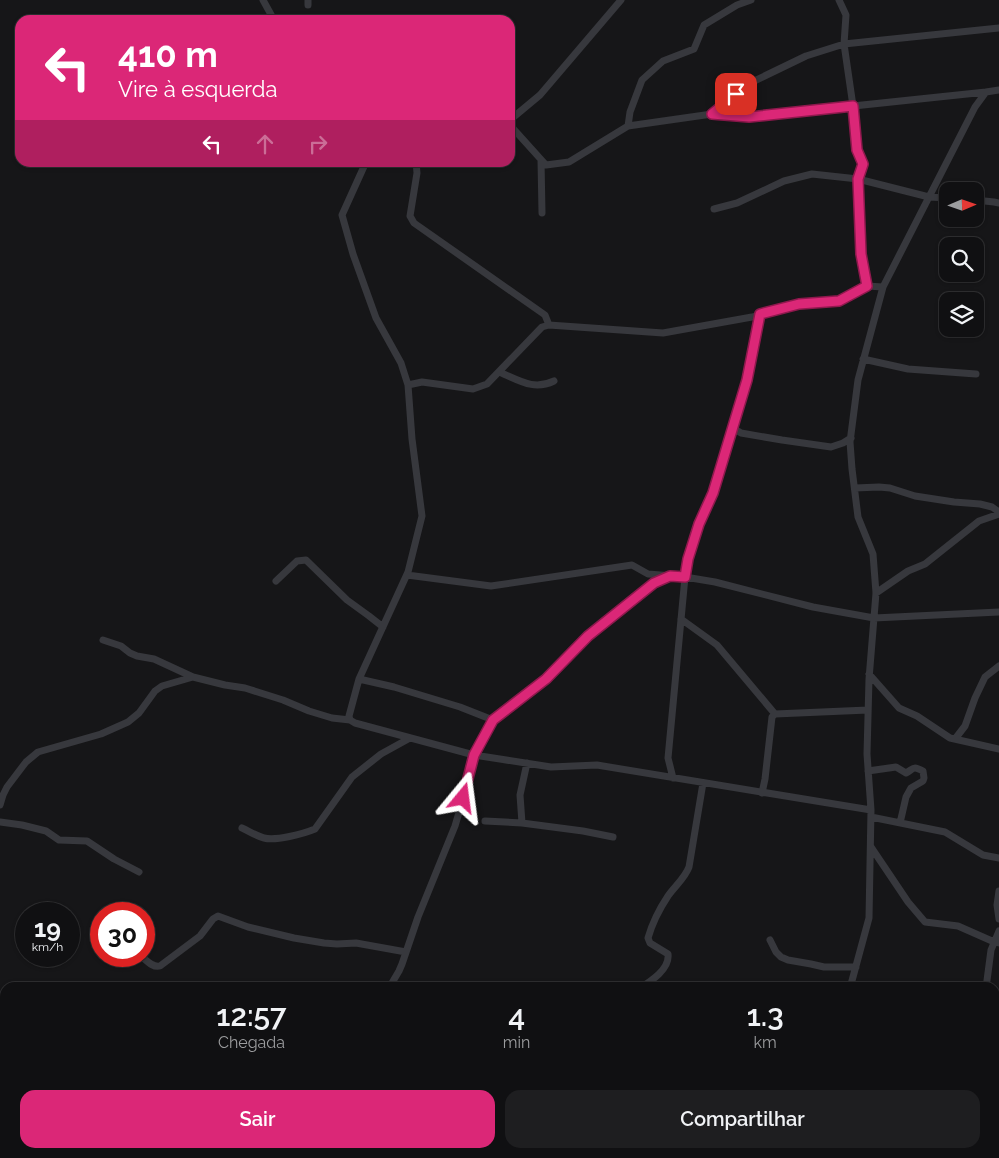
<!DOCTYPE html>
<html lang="pt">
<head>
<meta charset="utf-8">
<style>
  :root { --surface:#101012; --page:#1e1e20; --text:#f1f3f6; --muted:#9c9d9f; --line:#303032; --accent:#db2777 }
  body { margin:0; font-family:Raleway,sans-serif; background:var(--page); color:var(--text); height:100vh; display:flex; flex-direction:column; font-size:19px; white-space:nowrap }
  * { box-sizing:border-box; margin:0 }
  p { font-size:16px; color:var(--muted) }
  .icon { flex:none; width:28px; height:28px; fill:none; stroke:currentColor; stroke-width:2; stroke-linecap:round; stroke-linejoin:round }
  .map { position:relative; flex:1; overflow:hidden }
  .panel { position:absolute; left:0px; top:982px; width:1000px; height:176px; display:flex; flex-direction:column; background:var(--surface); border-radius:15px 15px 0 0; box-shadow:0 1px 4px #0004,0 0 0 1px var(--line) }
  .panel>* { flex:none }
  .guide { position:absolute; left:15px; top:15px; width:500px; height:152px; border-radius:15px; box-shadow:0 1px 4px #0004,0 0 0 1px var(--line); background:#db2777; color:#fff; overflow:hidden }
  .needle { width:32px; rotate:88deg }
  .fabs { position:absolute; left:939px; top:182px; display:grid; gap:10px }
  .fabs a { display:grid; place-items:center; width:45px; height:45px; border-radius:10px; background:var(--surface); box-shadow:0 1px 4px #0004,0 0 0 1px var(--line); font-size:25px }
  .speed { position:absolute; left:15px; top:902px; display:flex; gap:10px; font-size:25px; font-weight:700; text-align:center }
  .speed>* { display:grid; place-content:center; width:65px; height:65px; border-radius:50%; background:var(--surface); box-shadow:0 1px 4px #0004,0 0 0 1px var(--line); line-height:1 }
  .speed small { font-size:12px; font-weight:400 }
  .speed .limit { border:8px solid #d22; background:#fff; color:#111 }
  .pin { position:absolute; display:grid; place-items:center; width:42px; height:42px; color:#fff; margin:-21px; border-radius:10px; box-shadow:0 2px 8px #0006 }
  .me { position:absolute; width:55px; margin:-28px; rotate:16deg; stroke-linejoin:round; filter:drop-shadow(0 0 4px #0008) }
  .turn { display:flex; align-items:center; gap:18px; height:105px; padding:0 20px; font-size:22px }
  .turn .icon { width:65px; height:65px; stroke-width:2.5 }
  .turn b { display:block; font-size:35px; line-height:42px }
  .lanes { display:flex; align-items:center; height:48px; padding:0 20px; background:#0003; justify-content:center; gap:25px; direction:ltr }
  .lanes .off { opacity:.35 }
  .eta { display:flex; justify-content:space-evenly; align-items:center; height:85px; text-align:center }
  .eta b { font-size:30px; font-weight:600; line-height:35px }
  .primary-button { display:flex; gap:10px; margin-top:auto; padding:10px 20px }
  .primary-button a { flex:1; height:58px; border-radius:15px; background:var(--accent); color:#fff; font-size:20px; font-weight:600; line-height:58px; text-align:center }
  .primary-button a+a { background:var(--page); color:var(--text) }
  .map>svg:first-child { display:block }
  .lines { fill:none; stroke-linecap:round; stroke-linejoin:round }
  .minor { stroke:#37383d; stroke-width:7 }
  .route-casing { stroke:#8e194d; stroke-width:12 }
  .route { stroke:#db2777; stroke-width:9 }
</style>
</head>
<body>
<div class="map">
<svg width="999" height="1158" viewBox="0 0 999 1158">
  <rect width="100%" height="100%" fill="#161618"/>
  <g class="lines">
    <path class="minor" d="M263,0L274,20
      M839,0L846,15L844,44L853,106L857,150L863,164L858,179L861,254L867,286
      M308,5V0
      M712,114L748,84L806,56L844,44L999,28
      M510,120L540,95L621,0
      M510,125L546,165L569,162L628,126L712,114L749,117L986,92
      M628,126L630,112L642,80L663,61L694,49L704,25L737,5L751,0
      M541,160L542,213
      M366,162L342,215L353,254L376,318L401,363L408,385L412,439L422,516L408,572L359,679L349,716L350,720L355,723L474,755L551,767L597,765L871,810
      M416,162L417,173L410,216L414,223L545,315L549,325
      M975,200L994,202L999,203
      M714,209L737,203L784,181L812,174L858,179L929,197L948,198
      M863,359L908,369L976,374
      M499,372C519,380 533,391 554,381
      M408,385L422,382L473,389L487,384L542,327L549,325L663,333L752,317L799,304L839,301L867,286L883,287
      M733,428L741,433L782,440L831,447L843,443L851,438
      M855,488L879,487L890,488L915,496L954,502L980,504L992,507L999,512
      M407,575L491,586L632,565L648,574L685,577L715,582L813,607L874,618L999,612
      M276,581L297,561L306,560L347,600L369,616L383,627
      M876,593L908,571L925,564L979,521L999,514
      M681,619L717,645L775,714L868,710
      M103,640L121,646L130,653L137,656L154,659L193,677L225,685L245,688L283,700L309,711L332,718L350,720
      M869,674L899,708L917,716L950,738L999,749
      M359,679L394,687L460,707L493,720
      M955,739L965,726L975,698L985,677L999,666
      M868,771L896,767L906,773C914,769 912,765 923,771L924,778L923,781L911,788L906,797L900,823
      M673,778L668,758L685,577L688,559L699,524L713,493L747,380L760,315
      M762,793L765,779L772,717L775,714
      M0,805L3,795L7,787L26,762L38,752L101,734L128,722L139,713L155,691L162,686L193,677
      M871,817L945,832L983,855L999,858
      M485,821L522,823L520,795L527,763
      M0,822L22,825L46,831L59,840L87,841L114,859L139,872
      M522,823L583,831L613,837
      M242,828C249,831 256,836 264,838C276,841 303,834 315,829L352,777L381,754L410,738
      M871,847L908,902L925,922L958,926L992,941L999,943
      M999,891L997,905L999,919
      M770,940L776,952L781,957L788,960L811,964L824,967H856
      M141,956C147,961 153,968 160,966L200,936L213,919L218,916L248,927L294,938L324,943L337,944L356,943L406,952
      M389,988L399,971L402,964L418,917L455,826L468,782L474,755L493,720L547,679L588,636L654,583L669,576
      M640,988C651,981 670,969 668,954L650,943L648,938C652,924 660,908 668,896C675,886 685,878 689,867L703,783
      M850,988L869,918L871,810L867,754L869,679L876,593L873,554L858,517L852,469L850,442L858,380L883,287L975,107L986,92L999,90
      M986,988L991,950L999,931
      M995,1023L999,1024
      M995,1062L999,1076
      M996,1091L999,1086
      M306,1154L311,1158
      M119,1158L121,1154
      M285,1158L286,1154
      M816,1158V1154"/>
  </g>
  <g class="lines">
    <g class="route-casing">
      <path id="route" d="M463,798L474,755L493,720L546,679L588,636L654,583L670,576L685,577L688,559L699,524L713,493L747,380L760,314L799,304L839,301L867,286L861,254L858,179L863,164L857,150L853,106L749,117L712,114L736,94"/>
    </g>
    <use href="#route" class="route"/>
  </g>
</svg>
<div class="fabs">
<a><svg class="needle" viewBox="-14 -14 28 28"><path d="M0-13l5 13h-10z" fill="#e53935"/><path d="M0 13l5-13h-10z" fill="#9c9d9f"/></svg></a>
<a><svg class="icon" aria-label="search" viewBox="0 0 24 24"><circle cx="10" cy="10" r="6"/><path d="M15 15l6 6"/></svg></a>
<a><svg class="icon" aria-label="layers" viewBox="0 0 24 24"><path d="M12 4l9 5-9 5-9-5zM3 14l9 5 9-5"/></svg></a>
</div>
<div class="speed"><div>19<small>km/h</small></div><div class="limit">30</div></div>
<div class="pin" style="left:736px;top:94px;background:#d93025"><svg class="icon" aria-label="arrive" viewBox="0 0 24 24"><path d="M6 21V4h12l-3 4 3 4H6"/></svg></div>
<svg class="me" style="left:463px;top:798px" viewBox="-20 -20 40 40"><path d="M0-17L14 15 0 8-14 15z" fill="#db2777" stroke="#fff" stroke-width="4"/></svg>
<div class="guide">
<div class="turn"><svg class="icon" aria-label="left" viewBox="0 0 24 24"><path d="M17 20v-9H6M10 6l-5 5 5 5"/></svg><div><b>410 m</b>Vire à esquerda</div></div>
<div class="lanes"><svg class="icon" aria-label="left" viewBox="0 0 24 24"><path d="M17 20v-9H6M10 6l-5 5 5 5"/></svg><svg class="icon off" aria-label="ahead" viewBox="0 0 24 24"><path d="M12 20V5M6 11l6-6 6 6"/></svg><svg class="icon off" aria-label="right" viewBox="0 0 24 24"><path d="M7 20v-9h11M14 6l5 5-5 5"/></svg></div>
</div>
<section class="panel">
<div class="eta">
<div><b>12:57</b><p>Chegada</p></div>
<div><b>4</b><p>min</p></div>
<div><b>1.3</b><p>km</p></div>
</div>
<div class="primary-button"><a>Sair</a><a>Compartilhar</a></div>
</section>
</div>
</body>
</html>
